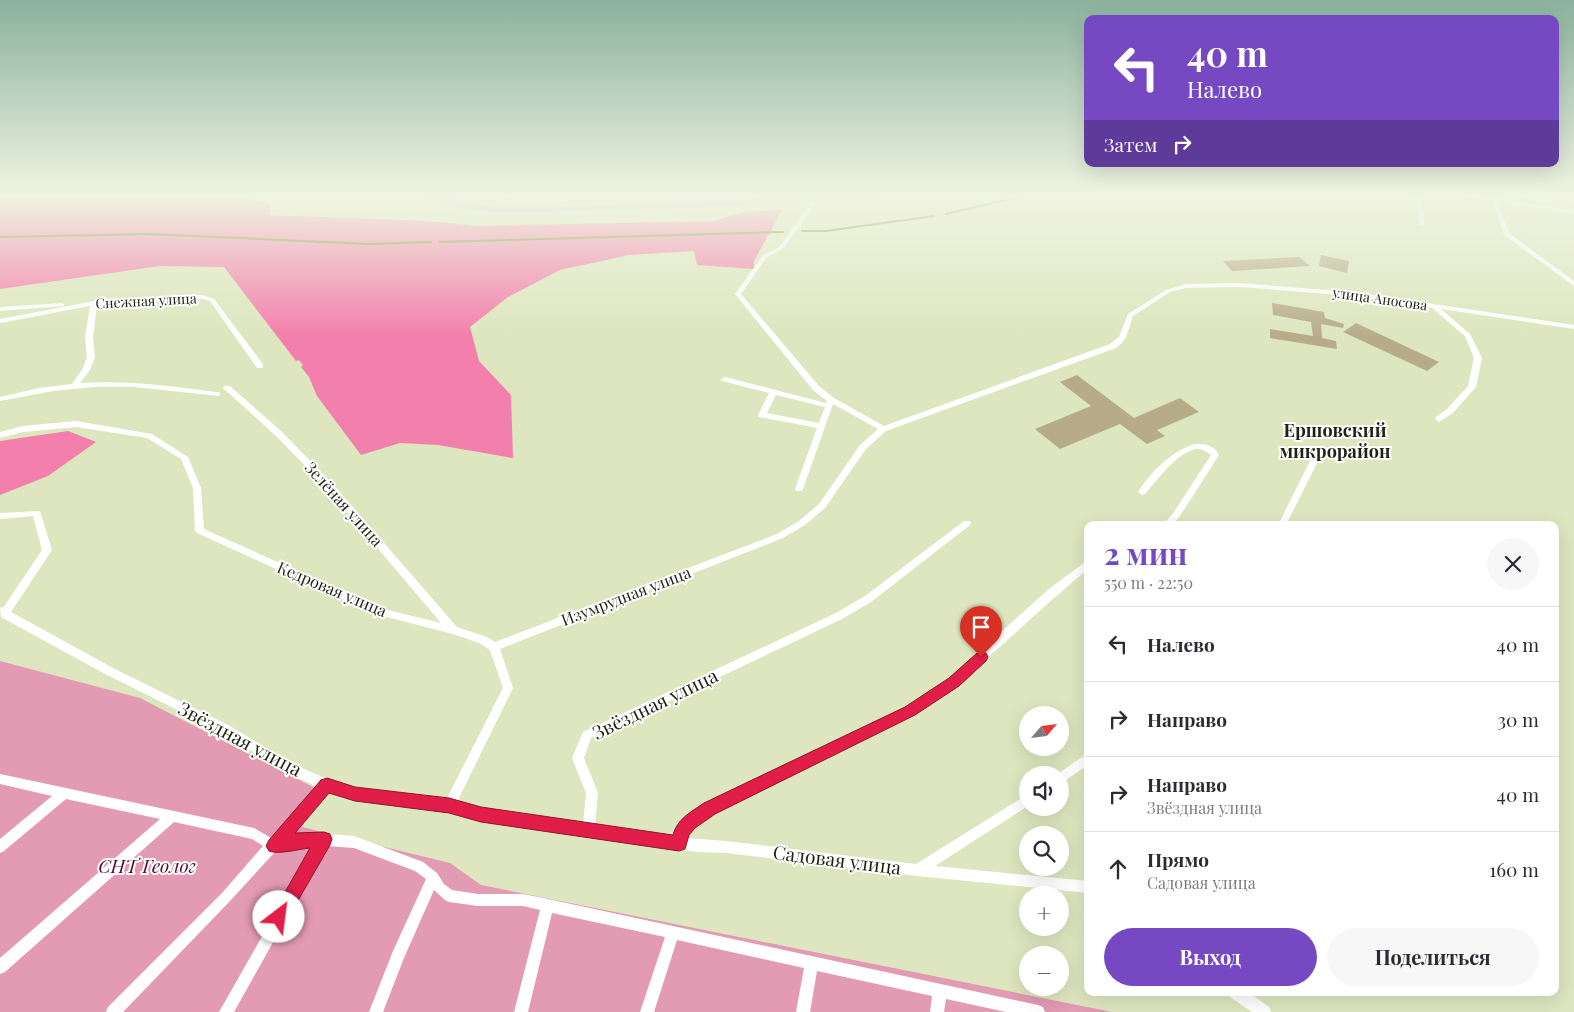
<!DOCTYPE html>
<html lang="ru">
<head>
<meta charset="utf-8">
<style>
  :root { --surface:#fff; --page:#f7f7f7; --text:#2b2b33; --muted:#7c7c81; --line:#e1e1e2; --accent:#7649c2 }
  body { margin:0; font-family:"Playfair Display",serif; background:var(--page); color:var(--text); height:100vh; display:flex; flex-direction:column; font-size:19px; white-space:nowrap }
  * { box-sizing:border-box; margin:0 }
  p { font-size:16px; color:var(--muted) }
  .icon { flex:none; width:28px; height:28px; fill:none; stroke:currentColor; stroke-width:2; stroke-linecap:round; stroke-linejoin:round }
  .map { position:relative; flex:1; overflow:hidden }
  .details { position:absolute; left:1084px; top:521px; width:475px; height:475px; display:flex; flex-direction:column; background:var(--surface); border-radius:10px; box-shadow:0 5px 20px #0002 }
  .details>* { flex:none }
  .banner { position:absolute; left:1084px; top:15px; width:475px; height:152px; border-radius:10px; box-shadow:0 5px 20px #0002; background:#7649c2; color:#fff; overflow:hidden }
  .needle { width:32px; rotate:62deg }
  .buttons { position:absolute; left:1019px; top:706px; display:grid; gap:10px }
  .buttons a { display:grid; place-items:center; width:50px; height:50px; border-radius:50%; background:var(--surface); box-shadow:0 5px 20px #0002; font-size:25px }
  .pin { position:absolute; display:grid; place-items:center; width:42px; height:42px; color:#fff; margin:-51px -21px; border-radius:50% 50% 50% 0; rotate:-45deg; box-shadow:0 0 5px #0007 }
  .pin .icon { rotate:45deg }
  .me { position:absolute; width:55px; margin:-28px; rotate:30deg; stroke-linejoin:round; filter:drop-shadow(0 0 4px #0008) }
  .turn { display:flex; align-items:center; gap:18px; height:105px; padding:0 20px; font-size:22px }
  .turn .icon { width:65px; height:65px; stroke-width:2.5 }
  .turn b { display:block; font-size:35px; line-height:42px }
  .then { display:flex; align-items:center; height:48px; padding:0 20px; background:#0003; gap:10px; font-size:19px }
  .round { display:grid; place-items:center; flex:none; width:52px; height:52px; border-radius:26px; background:var(--page) }
  .head { display:flex; align-items:center; justify-content:space-between; height:85px; padding:0 20px }
  h1 { font-size:30px; font-weight:700; line-height:38px; color:var(--accent) }
  .cta { display:flex; gap:10px; margin-top:auto; padding:10px 20px }
  .cta a { flex:1; height:58px; border-radius:30px; background:var(--accent); color:#fff; font-size:20px; font-weight:700; line-height:58px; text-align:center }
  .cta a+a { background:var(--page); color:var(--text) }
  ul { padding:0; list-style:none }
  li { display:flex; align-items:center; gap:15px; height:75px; padding:0 20px; border-top:1px solid var(--line) }
  li div { flex:1 }
  li b { display:block; font-size:19px }
  li em { font-style:normal }
  .map>svg:first-child { display:block }
  .green { fill:#e39ab3 }
  .forest { fill:#f37fac }
  .lines { fill:none; stroke-linecap:round; stroke-linejoin:round }
  .stream { stroke:#778424; stroke-width:2 }
  .building { fill:#b6ad88 }
  .minor { fill:#fff; fill-rule:evenodd }
  .major { fill:#ccbeef; fill-rule:evenodd }
  .route { fill:#e11d48; stroke:#92132f }
  .labels { text-anchor:middle; stroke-width:4; stroke-linejoin:round; paint-order:stroke }
  .far-street-label { font-size:14px; fill:#1f2213; stroke:#fff }
  .street-label { font-size:16px; fill:#1f2213; stroke:#fff }
  .neighbourhood-label { font-size:18px; font-weight:bold; fill:#1f2213; stroke:#fff }
  .near-street-label { font-size:19px; fill:#1f2213; stroke:#fff }
  .near-park-label { font-size:19px; font-style:italic; fill:#550d30; stroke:#fff }
</style>
</head>
<body>
<div class="map">
<svg width="1574" height="1012" viewBox="0 0 1574 1012">
  <rect width="100%" height="100%" fill="#dee6bf"/>
  <path class="green" d="M0,661L140,698L313,787L302,827L450,863L481,885L1112,1012H0Z"/>
  <path class="forest" d="M0,195H251L246,199L270,204V215L428,221L478,226L714,221L744,212L782,210L754,261V269L697,265L694,251L629,255L560,270L508,297L470,327L479,361L511,395L513,458L438,445L400,443L361,455L317,396L309,377L301,367L303,365L299,360L296,361L224,267L160,266L0,289Z
    M68,431L96,442L48,476L0,495V441Z"/>
  <g class="lines">
    <path class="stream" d="M946,214L1027,195
      M802,231H826L934,216
      M0,237L150,234L368,244L431,242
      M440,242L783,232"/>
  </g>
  <path class="building" d="M1321,255L1349,261L1347,273L1319,266Z
    M1299,257L1310,266L1232,271L1223,261Z
    M1272,303L1324,312L1325,318L1344,324L1343,328L1321,324L1322,338L1336,341L1337,349L1270,338V329L1313,336L1311,322L1273,315Z
    M1356,323L1439,362L1427,371L1343,332Z
    M1077,375L1134,418L1180,398L1199,412L1157,430L1165,436L1147,444L1120,424L1060,449L1035,429L1091,406L1060,382Z"/>
  <g class="lines">
    <path class="minor" d="M1415,195H1421L1425,226L1420,225Z
      M1459,195H1475L1491,198L1490,195H1496L1497,199L1574,210V214L1498,202L1509,233L1574,281V286L1504,235L1492,201Z
      M816,198L819,200L783,249L767,257L741,294L819,386L834,398L884,426L1110,344L1119,337L1128,314L1166,290L1186,284L1240,283L1352,292L1574,325V329L1441,309L1470,334L1482,358L1476,387L1453,413L1439,422L1435,419L1436,417L1447,409L1468,386L1474,358L1465,336L1432,308L1352,296L1240,287L1186,288L1170,292L1133,316L1126,337L1123,342L1116,348L886,431L866,449L825,508L805,525L783,538L500,649L513,688L457,802L481,808L583,824L586,793L572,758L583,732L836,613L865,596L964,521H970L971,523L970,525L871,602L842,619L591,738L584,758L598,793L595,826L675,837C681,822 691,814 705,805L906,708L926,695L961,668L1050,588L1088,560V569C1029,617 978,673 914,714L713,813L694,827L687,838L726,841L916,864L1028,794V806L935,866L1088,881V893L917,876L726,853L699,852L588,837L481,820L449,812L355,799L329,791L287,838L317,833L354,836L423,862L437,873L444,884L452,890L478,894H523L548,899L1038,1005L1043,1007L1045,1012H1006L946,999L944,1012H930L932,996L817,971L810,1012H796L804,968L677,940L654,1012H640L665,937L552,913L528,1012H514L540,910L523,906H478L449,902L445,900L434,890L404,958L383,1012H369L393,951L426,879L415,871L354,848L327,846L234,1012H219L314,845L275,852L230,901L123,1012H106L108,1007L222,893L263,846L252,839L174,822L5,972L0,974V958L160,819L66,799L4,851L0,853V839L52,796L0,784V774L254,828L271,838L318,787L283,771L222,732L105,674L1,617L0,607L3,608L42,550L33,516L0,519V513L40,511L52,550L11,612L113,668L230,726L291,763L329,780L355,789L446,800L503,688L490,650L479,643L453,634L375,614L197,533L195,531L193,488L181,459L147,438L76,427L23,432L0,438V432L23,426L76,421L152,434L188,457L201,488L204,529L380,608L441,623L325,486L275,435L223,388L224,386H230L281,431L331,482L457,627L487,637L495,642L777,534L799,521L819,504L860,445L878,429L833,404L803,489L802,491H796L795,489L817,428L759,417L758,415L769,393L722,381L721,379L725,377L826,403L827,401L813,390L735,294L763,255L779,247L814,199ZM776,395L825,407L819,423L767,413Z
      M202,295L214,299L263,364V368H257L210,301L202,299L97,305L93,337L95,357L90,370L80,383C126,380 171,386 216,392H219L220,394L219,396L134,387H93L53,391L0,401V397L39,388L72,384L82,370L87,357L85,337L90,306L0,323V319L94,301Z
      M62,303L64,304V306L0,311V307Z
      M1195,444C1204,444 1215,445 1219,455L1180,516L1172,525H1163L1174,512L1211,455L1210,454C1205,451 1201,448 1195,449C1177,453 1157,480 1145,494L1142,495L1138,492C1151,472 1171,451 1195,444Z
      M1317,452L1321,455L1286,525H1278L1313,455Z
      M1088,753V765L1060,784V775H1056Z
      M1228,992H1248L1269,1007L1271,1012H1252L1230,997Z"/>
    <path class="major" d="M424,195H435L465,204L485,206L527,208L697,203L847,195H882L879,197C782,205 685,208 588,210C545,211 459,219 424,195Z"/>
  </g>
  <linearGradient id="sky" x2="0" y2="1"><stop stop-color="#8ab29c"/><stop offset="0.58" stop-color="#f0f4e2"/><stop offset="1" stop-color="#f0f4e2" stop-opacity="0"/></linearGradient>
  <rect width="1574" height="337" fill="url(#sky)"/>
  <path class="route" d="M981,652L986,653L988,657L986,661L959,686L915,715L715,814L695,828L689,835L685,849L679,851L481,822L449,813L355,801L329,793L295,833L324,832L330,834L332,839L330,845L285,923L279,925L273,923L271,917L310,848C299,849 278,855 269,851L266,846L269,840L321,780L327,778L355,787L449,798L481,807L673,835C677,819 691,812 704,803L905,707L949,678L977,653Z"/>
  <g class="labels">
    <g class="far-street-label">
      <text transform="translate(1380 299) rotate(8)" y="5">улица Аносова</text>
      <text transform="translate(146 301) rotate(-3)" y="5">Снежная улица</text>
    </g>
    <g class="street-label">
      <text transform="translate(344 504) rotate(48)" y="6">Зелёная улица</text>
      <text transform="translate(332 589) rotate(23)" y="6">Кедровая улица</text>
      <text transform="translate(626 596) rotate(-21)" y="6">Изумрудная улица</text>
    </g>
    <g class="neighbourhood-label">
      <text x="1335" y="437">Ершовский<tspan x="1335" dy="21">микрорайон</tspan></text>
    </g>
    <g class="near-street-label">
      <text transform="translate(655 704) rotate(-26)" y="7">Звёздная улица</text>
      <text transform="translate(240 739) rotate(28)" y="7">Звёздная улица</text>
      <text transform="translate(837 860) rotate(7)" y="7">Садовая улица</text>
    </g>
    <g class="near-park-label">
      <text x="147" y="873">СНТ Геолог</text>
    </g>
  </g>
</svg>
<div class="buttons">
<a><svg class="needle" viewBox="-14 -14 28 28"><path d="M0-13l5 13h-10z" fill="#e53935"/><path d="M0 13l5-13h-10z" fill="#7c7c81"/></svg></a>
<a><svg class="icon" aria-label="sound" viewBox="0 0 24 24"><path d="M4 9h4l5-4v14l-5-4H4zM17 9q2 3 0 6"/></svg></a>
<a><svg class="icon" aria-label="search" viewBox="0 0 24 24"><circle cx="10" cy="10" r="6"/><path d="M15 15l6 6"/></svg></a>
<a>+</a>
<a>−</a>
</div>
<div class="pin" style="left:981px;top:657px;background:#d93025"><svg class="icon" aria-label="arrive" viewBox="0 0 24 24"><path d="M6 21V4h12l-3 4 3 4H6"/></svg></div>
<svg class="me" style="left:279px;top:917px" viewBox="-20 -20 40 40"><circle r="19" fill="#fff"/><path d="M0-13L10 11 0 6-10 11z" fill="#e11d48"/></svg>
<div class="banner">
<div class="turn"><svg class="icon" aria-label="left" viewBox="0 0 24 24"><path d="M17 20v-9H6M10 6l-5 5 5 5"/></svg><div><b>40 m</b>Налево</div></div>
<div class="then">Затем<svg class="icon" aria-label="right" viewBox="0 0 24 24"><path d="M7 20v-9h11M14 6l5 5-5 5"/></svg></div>
</div>
<section class="details">
<div class="head"><div><h1>2 мин</h1><p>550 m · 22:50</p></div><a class="round"><svg class="icon" aria-label="close" viewBox="0 0 24 24"><path d="M6 6l12 12M18 6L6 18"/></svg></a></div>
<ul>
<li><svg class="icon" aria-label="left" viewBox="0 0 24 24"><path d="M17 20v-9H6M10 6l-5 5 5 5"/></svg><div><b>Налево</b></div><em>40 m</em></li>
<li><svg class="icon" aria-label="right" viewBox="0 0 24 24"><path d="M7 20v-9h11M14 6l5 5-5 5"/></svg><div><b>Направо</b></div><em>30 m</em></li>
<li><svg class="icon" aria-label="right" viewBox="0 0 24 24"><path d="M7 20v-9h11M14 6l5 5-5 5"/></svg><div><b>Направо</b><p>Звёздная улица</p></div><em>40 m</em></li>
<li><svg class="icon" aria-label="ahead" viewBox="0 0 24 24"><path d="M12 20V5M6 11l6-6 6 6"/></svg><div><b>Прямо</b><p>Садовая улица</p></div><em>160 m</em></li>
</ul>
<div class="cta"><a>Выход</a><a>Поделиться</a></div>
</section>
</div>
</body>
</html>
